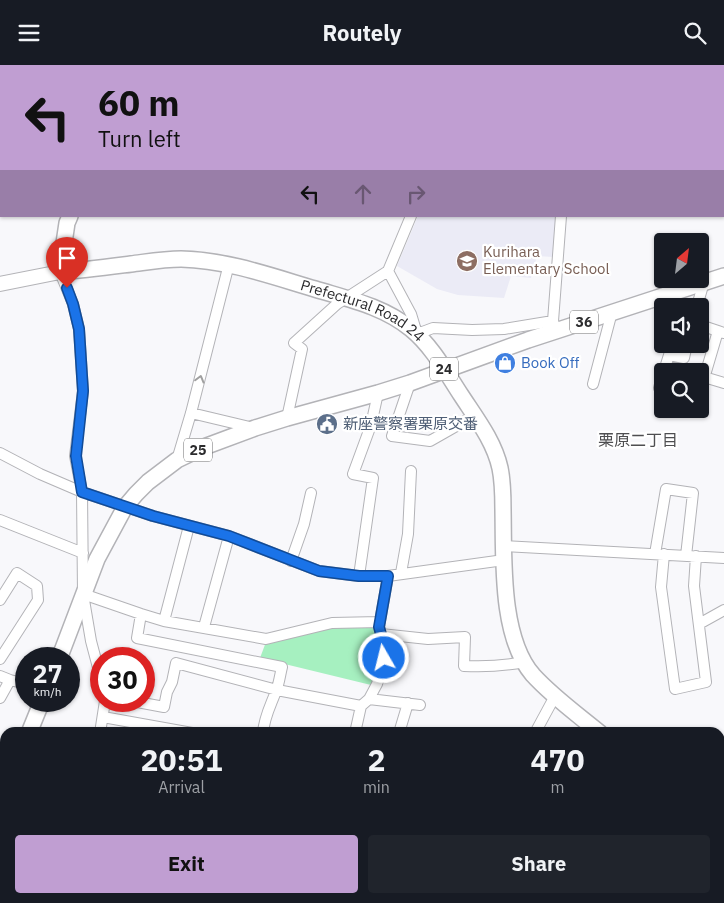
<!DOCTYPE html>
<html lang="en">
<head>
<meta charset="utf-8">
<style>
  :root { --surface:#171b24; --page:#20242c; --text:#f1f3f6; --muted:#9ea1a6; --accent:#c09ed2 }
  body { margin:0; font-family:"IBM Plex Sans","Noto Sans JP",sans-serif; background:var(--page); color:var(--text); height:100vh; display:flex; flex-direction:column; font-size:19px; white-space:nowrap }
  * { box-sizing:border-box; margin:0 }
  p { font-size:16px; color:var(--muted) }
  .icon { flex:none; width:28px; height:28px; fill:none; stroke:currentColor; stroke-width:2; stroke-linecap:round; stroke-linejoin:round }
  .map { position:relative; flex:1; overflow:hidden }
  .drawer { position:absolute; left:0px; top:662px; width:725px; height:176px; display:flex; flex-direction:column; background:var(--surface); border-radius:15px 15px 0 0; box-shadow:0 1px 4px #0004 }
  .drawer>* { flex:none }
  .banner { position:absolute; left:0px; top:0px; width:725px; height:152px; box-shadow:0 1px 4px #0004; background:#c09ed2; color:#111; overflow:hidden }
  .needle { width:32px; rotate:28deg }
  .controls { position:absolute; left:654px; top:168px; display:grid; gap:10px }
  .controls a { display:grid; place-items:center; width:55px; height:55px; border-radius:5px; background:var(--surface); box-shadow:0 1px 4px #0004; font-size:25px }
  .speed { position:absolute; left:15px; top:582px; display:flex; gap:10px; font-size:25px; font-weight:700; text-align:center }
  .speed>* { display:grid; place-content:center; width:65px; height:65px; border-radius:50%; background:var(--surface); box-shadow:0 1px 4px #0004; line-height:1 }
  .speed small { font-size:12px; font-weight:400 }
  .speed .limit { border:8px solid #d22; background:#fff; color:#111 }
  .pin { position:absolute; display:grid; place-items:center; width:42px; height:42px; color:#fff; margin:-51px -21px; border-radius:50% 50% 50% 0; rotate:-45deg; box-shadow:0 0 5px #0007 }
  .pin .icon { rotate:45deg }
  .me { position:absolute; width:55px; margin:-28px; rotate:352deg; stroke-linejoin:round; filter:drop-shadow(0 0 4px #0008) }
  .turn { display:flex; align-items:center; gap:18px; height:105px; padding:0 15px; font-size:22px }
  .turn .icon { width:65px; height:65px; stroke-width:2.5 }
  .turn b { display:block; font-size:35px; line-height:42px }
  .lanes { display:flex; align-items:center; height:48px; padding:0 15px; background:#0003; justify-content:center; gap:25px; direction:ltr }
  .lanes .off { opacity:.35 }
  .eta { display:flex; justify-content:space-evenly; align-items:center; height:85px; text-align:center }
  .eta b { font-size:30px; font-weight:700; line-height:35px }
  .cta { display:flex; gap:10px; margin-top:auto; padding:10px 15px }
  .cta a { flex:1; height:58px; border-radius:5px; background:var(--accent); color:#111; font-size:20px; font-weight:700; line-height:58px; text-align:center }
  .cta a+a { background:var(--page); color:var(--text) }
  header { display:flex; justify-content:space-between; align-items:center; height:65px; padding:0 15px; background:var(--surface); font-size:22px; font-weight:700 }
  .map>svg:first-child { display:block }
  .built { fill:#ebebf6 }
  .green { fill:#a6f0c0 }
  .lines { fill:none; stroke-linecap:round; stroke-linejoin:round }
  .street-casing { stroke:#b3b3b7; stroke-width:12 }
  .secondary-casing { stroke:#b3b3b7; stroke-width:16 }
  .primary-casing { stroke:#b3b3b7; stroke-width:18 }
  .street { stroke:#fff; stroke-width:10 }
  .secondary { stroke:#fff; stroke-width:14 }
  .primary { stroke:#fff; stroke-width:15 }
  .oneway { stroke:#a0a0a0 }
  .route-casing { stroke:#114b97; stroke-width:12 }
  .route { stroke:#1a73e8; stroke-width:9 }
  .labels { text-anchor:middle; stroke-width:4.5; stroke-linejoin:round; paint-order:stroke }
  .shield { fill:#fff; stroke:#6b6b6c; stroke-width:1 }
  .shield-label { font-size:14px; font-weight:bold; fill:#2b2b2d }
  .education-label { font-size:15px; fill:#785e54; stroke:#fff; text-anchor:start }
  .street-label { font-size:15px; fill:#2b2b2d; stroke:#fff }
  .shop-label { font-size:15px; fill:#366cbe; stroke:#fff; text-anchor:start }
  .service-label { font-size:15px; fill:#4e5e75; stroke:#fff; text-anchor:start }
  .neighbourhood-label { font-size:16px; fill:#4f4f51; stroke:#fff }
</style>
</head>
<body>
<header><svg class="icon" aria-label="menu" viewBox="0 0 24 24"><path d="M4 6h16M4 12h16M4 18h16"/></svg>Routely<svg class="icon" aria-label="search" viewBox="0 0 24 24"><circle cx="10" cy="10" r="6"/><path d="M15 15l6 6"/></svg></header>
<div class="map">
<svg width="724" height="838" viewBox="0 0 724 838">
  <rect width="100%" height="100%" fill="#f8f8fb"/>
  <path class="built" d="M418,151H556L553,192L537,191L531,213L511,211L504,233L458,230L437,224L397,201Z"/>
  <path class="green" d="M378,558L381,592L371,620L260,593L266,577L332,560Z"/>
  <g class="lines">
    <g class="street-casing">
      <path id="street" d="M335,0L339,1
        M304,1L306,0
        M415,1V0
        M472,1L473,0
        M575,1V0
        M681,1L682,0
        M411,151L388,206L411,249L417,269L433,263L472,265L504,264L553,256
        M60,207L73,239L79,264L83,326L75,391L82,427L83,529L91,576L101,614
        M697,241L704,217
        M700,260L718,266
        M555,262L553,256L561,151
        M664,306L669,290L684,293L687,279
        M662,312L659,323H662
        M704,312L724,318
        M410,318L392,371L430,376L474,351
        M593,319L612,247
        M700,327L718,266L724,268
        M191,348L254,363
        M287,353L302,284L294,278L337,239L388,206
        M0,388L40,409L82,427L153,451L229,471L319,506L359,511H388L504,495
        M177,395L191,348L229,199
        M0,455L83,488
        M504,481L724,493
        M655,489L666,424L693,428L686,491
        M664,489L661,522L675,624L706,617L694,521L696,491
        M291,496L304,459L311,428
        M401,508L408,469L411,406
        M359,511L373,413L353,409L371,360L378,328
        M83,529L141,549L164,556L266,574L332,558L380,557
        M0,535L17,508L37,521L38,535L0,594
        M141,549L137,573L282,602C280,610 279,619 276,626C271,640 264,652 263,668
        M164,556L189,461
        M699,559L724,545
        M204,562L229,471
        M381,569L428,574L465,572L464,601C484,602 504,601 524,597
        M0,611L10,615L26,619
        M0,633L10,615
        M369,634L420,640
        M132,636L164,642L167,627L172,617L176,598L277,625L361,641
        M103,652L192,668
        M100,668L105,636
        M355,668L361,641L369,634L377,619L385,593L384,580L379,562L388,511
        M399,668L408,638
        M535,668L555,631
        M720,741L724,737
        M611,834L622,838
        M344,838L345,834
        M462,838L463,834
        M562,838L566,834"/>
    </g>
    <g class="secondary-casing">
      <path id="secondary" d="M0,219L60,207
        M0,807L5,804"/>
    </g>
    <g class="primary-casing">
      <g id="primary">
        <path d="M154,1V0"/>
        <path id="s1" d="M70,151L67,158L64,178L58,196L60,207C84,205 107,202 131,199C147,197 164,194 181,194C227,195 271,211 315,224C348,234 383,241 411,264C432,281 446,307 461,330C476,353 494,376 500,403C503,417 503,431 503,445C504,494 500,572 533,610C553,632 577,649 600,668"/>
        <path d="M59,594L97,494L125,442L136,429L148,417L177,395L204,382L255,363L287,353L378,328L410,318L528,275L724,211"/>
        <path d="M29,668L42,636"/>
        <path d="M0,739L5,724"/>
        <path d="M720,761L724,763"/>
      </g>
    </g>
    <use href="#street" class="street"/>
    <use href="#secondary" class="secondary"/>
    <use href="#primary" class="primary"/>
  </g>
  <defs><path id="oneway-chevron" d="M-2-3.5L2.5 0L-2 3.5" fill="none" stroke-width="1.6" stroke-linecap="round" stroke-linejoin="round" transform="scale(1.25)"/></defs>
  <use class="oneway" href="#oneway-chevron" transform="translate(200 314) rotate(-75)"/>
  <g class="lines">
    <g class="route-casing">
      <path id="route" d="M67,223L73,239L79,264L82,311L83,326L76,391L82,427L153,451L229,471L319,506L359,511H388L379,562L384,580V593"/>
    </g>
    <use href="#route" class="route"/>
  </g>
  <defs>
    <g id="school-disc" transform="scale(1.125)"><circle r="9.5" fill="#8d6e63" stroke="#fff"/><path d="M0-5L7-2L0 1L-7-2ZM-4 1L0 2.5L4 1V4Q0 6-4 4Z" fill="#fff"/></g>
    <g id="shop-disc" transform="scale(1.125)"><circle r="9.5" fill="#3f7fe0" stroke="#fff"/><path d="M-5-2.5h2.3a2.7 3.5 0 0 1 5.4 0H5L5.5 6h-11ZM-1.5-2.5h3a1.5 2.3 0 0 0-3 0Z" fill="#fff"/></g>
    <g id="civic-disc" transform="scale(1.125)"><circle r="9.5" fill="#5c6f8a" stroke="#fff"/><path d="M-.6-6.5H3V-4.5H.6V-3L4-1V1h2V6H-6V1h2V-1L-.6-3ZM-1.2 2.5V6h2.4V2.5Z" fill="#fff"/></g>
  </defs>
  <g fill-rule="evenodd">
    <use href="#school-disc" x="467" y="196"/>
    <use href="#shop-disc" x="505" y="298"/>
    <use href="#civic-disc" x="327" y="359"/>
  </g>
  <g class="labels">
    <g class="shield">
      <rect x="570" y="245.5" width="28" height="23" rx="4"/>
      <rect x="430" y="292.5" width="28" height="23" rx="4"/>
      <rect x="184" y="373.5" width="28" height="23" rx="4"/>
    </g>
    <g class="shield-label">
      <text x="584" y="262">36</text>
      <text x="444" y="309">24</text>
      <text x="198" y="390">25</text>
    </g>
    <g class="education-label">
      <text x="483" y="192">Kurihara<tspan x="483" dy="17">Elementary School</tspan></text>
    </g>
    <g class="street-label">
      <text dy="5" stroke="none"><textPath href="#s1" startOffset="370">Prefectural Road 24</textPath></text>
    </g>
    <g class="shop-label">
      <text x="521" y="303">Book Off</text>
    </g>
    <g class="service-label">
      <text x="343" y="364">新座警察署栗原交番</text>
    </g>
    <g class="neighbourhood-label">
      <text x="638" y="381">栗原二丁目</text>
    </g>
  </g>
</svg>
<div class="controls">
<a><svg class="needle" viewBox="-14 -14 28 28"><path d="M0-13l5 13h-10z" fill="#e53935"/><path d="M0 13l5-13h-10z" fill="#9ea1a6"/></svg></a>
<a><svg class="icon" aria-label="sound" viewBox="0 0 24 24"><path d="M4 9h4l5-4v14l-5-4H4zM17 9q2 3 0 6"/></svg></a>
<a><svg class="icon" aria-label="search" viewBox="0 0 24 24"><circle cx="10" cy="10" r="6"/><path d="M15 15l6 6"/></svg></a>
</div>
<div class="speed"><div>27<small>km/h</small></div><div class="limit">30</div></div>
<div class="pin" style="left:67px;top:223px;background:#d93025"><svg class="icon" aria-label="arrive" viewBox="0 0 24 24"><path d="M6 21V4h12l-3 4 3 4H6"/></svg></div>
<svg class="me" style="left:384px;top:593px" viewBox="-20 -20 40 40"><circle r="17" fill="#1a73e8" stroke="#fff" stroke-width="3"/><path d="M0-11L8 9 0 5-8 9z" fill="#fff"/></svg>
<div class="banner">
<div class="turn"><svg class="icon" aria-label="left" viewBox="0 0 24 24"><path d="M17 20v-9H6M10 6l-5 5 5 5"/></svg><div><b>60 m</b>Turn left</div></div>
<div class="lanes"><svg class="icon" aria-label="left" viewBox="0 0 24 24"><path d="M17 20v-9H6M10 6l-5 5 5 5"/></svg><svg class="icon off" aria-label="ahead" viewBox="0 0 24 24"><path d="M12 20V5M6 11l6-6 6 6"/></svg><svg class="icon off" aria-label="right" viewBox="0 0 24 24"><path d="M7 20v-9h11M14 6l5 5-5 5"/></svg></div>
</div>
<section class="drawer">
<div class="eta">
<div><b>20:51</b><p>Arrival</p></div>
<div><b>2</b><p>min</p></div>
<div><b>470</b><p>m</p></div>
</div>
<div class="cta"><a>Exit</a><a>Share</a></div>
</section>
</div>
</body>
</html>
